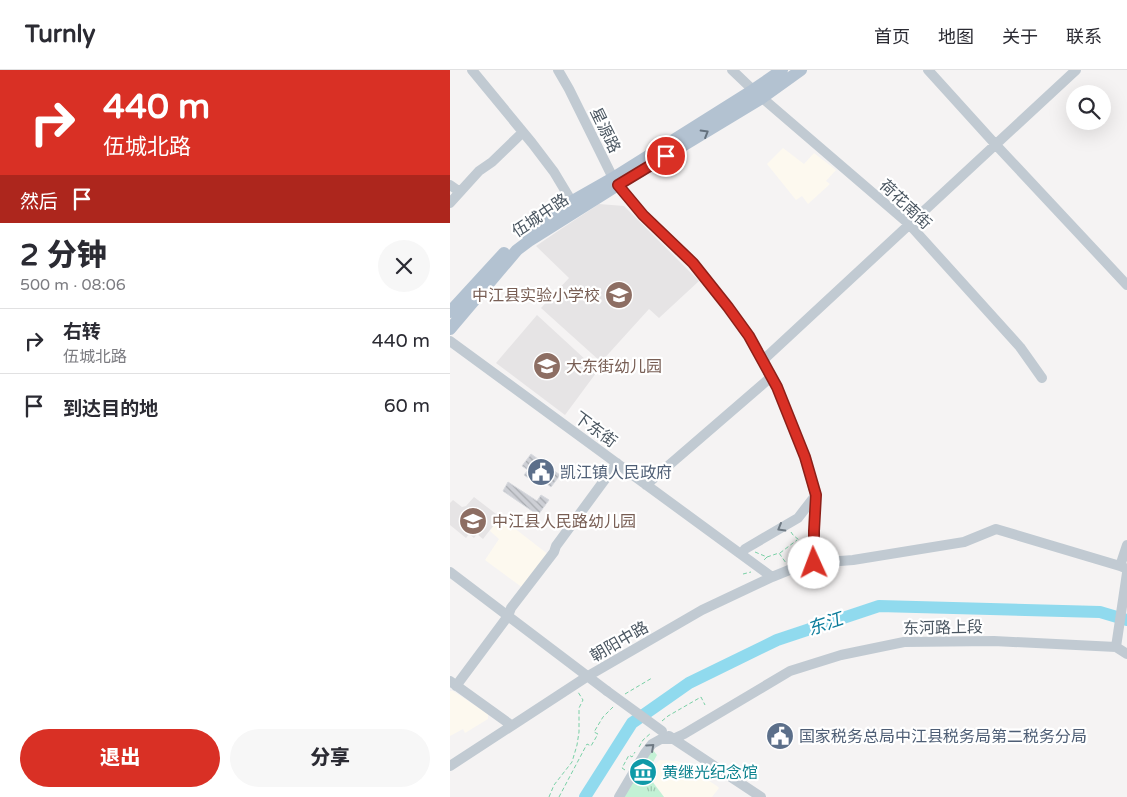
<!DOCTYPE html>
<html lang="zh">
<head>
<meta charset="utf-8">
<style>
  :root { --surface:#fff; --page:#f7f7f7; --text:#2b2b33; --muted:#7c7c81; --line:#e1e1e2; --accent:#d93025 }
  body { margin:0; font-family:"Varela Round","Noto Sans SC",sans-serif; background:var(--page); color:var(--text); height:100vh; display:flex; flex-direction:column; font-size:19px; white-space:nowrap }
  * { box-sizing:border-box; margin:0 }
  p { font-size:16px; color:var(--muted) }
  .icon { flex:none; width:28px; height:28px; fill:none; stroke:currentColor; stroke-width:2; stroke-linecap:round; stroke-linejoin:round }
  .map { position:relative; flex:1; overflow:hidden }
  .details { display:flex; flex-direction:column; background:var(--surface); width:450px }
  .details>* { flex:none }
  .top-card { background:#d93025; color:#fff; overflow:hidden }
  .fabs { position:absolute; left:616px; top:15px; display:grid; gap:10px }
  .fabs a { display:grid; place-items:center; width:45px; height:45px; border-radius:50%; background:var(--surface); box-shadow:0 5px 20px #0002; font-size:25px }
  .pin { position:absolute; display:grid; place-items:center; width:42px; height:42px; color:#fff; margin:-21px; border:2px solid #fff; border-radius:50%; box-shadow:0 1px 5px #0007 }
  .me { position:absolute; width:55px; margin:-28px; rotate:358deg; stroke-linejoin:round; filter:drop-shadow(0 0 4px #0008) }
  .turn { display:flex; align-items:center; gap:18px; height:105px; padding:0 20px; font-size:22px }
  .turn .icon { width:65px; height:65px; stroke-width:2.5 }
  .turn b { display:block; font-size:35px; line-height:42px }
  .then { display:flex; align-items:center; height:48px; padding:0 20px; background:#0003; gap:10px; font-size:19px }
  .round { display:grid; place-items:center; flex:none; width:52px; height:52px; border-radius:26px; background:var(--page) }
  .headline { display:flex; align-items:center; justify-content:space-between; height:85px; padding:0 20px }
  h1 { font-size:30px; font-weight:800; line-height:38px }
  .primary-button { display:flex; gap:10px; margin-top:auto; padding:10px 20px }
  .primary-button a { flex:1; height:58px; border-radius:30px; background:var(--accent); color:#fff; font-size:20px; font-weight:800; line-height:58px; text-align:center }
  .primary-button a+a { background:var(--page); color:var(--text) }
  ul { padding:0; list-style:none }
  li { display:flex; align-items:center; gap:15px; height:65px; padding:0 20px; border-top:1px solid var(--line) }
  li div { flex:1 }
  li b { display:block; font-size:19px }
  li em { font-style:normal }
  header { display:flex; align-items:center; gap:30px; box-sizing:border-box; height:70px; padding:0 25px; background:var(--surface); border-bottom:1px solid var(--line) }
  header strong { font-size:24px }
  nav { display:flex; gap:28px; margin-inline-start:auto; font-size:18px }
  main { display:flex; flex:1; min-height:0 }
  .map>svg:first-child { display:block }
  .commercial { fill:#fdf9ef }
  .education { fill:#e6e4e5 }
  .park { fill:url(#park-tufts) }
  .lines { fill:none; stroke-linecap:round; stroke-linejoin:round }
  .river { stroke:#90daee; stroke-width:12 }
  .building { fill:url(#building-back-hatch); stroke:#d7d9de }
  .path { stroke:#7ad0a6; stroke-width:1; stroke-dasharray:4 2.5; stroke-linecap:butt }
  .minor { stroke:#c1cad2; stroke-width:10 }
  .major { stroke:#b3c2d1; stroke-width:12 }
  .minor-bridge { stroke:#c1cad2; stroke-width:10 }
  .oneway { stroke:#64717d }
  .oneway2 { stroke:#6e7983 }
  .route-casing { stroke:#8d1f18; stroke-width:12 }
  .route { stroke:#d93025; stroke-width:9 }
  .labels { text-anchor:middle; stroke-width:4.5; stroke-linejoin:round; paint-order:stroke }
  .street-label { font-size:16px; fill:#4a5661; stroke:#fff }
  .education-label { font-size:16px; fill:#785e54; stroke:#fff; text-anchor:start }
  .service-label { font-size:16px; fill:#4e5e75; stroke:#fff; text-anchor:start }
  .culture-label { font-size:16px; fill:#0d838f; stroke:#fff; text-anchor:start }
  .water-label { font-size:18px; font-style:italic; fill:#0c7c9b; stroke:#fff }
</style>
</head>
<body>
<header>
<strong>Turnly</strong>
<nav><a>首页</a><a>地图</a><a>关于</a><a>联系</a></nav>
</header>
<main>
<section class="details">
<div class="top-card">
<div class="turn"><svg class="icon" aria-label="right" viewBox="0 0 24 24"><path d="M7 20v-9h11M14 6l5 5-5 5"/></svg><div><b>440 m</b>伍城北路</div></div>
<div class="then">然后<svg class="icon" aria-label="arrive" viewBox="0 0 24 24"><path d="M6 21V4h12l-3 4 3 4H6"/></svg></div>
</div>
<div class="headline"><div><h1>2 分钟</h1><p>500 m · 08:06</p></div><a class="round"><svg class="icon" aria-label="close" viewBox="0 0 24 24"><path d="M6 6l12 12M18 6L6 18"/></svg></a></div>
<ul>
<li><svg class="icon" aria-label="right" viewBox="0 0 24 24"><path d="M7 20v-9h11M14 6l5 5-5 5"/></svg><div><b>右转</b><p>伍城北路</p></div><em>440 m</em></li>
<li><svg class="icon" aria-label="arrive" viewBox="0 0 24 24"><path d="M6 21V4h12l-3 4 3 4H6"/></svg><div><b>到达目的地</b></div><em>60 m</em></li>
</ul>
<div class="primary-button"><a>退出</a><a>分享</a></div>
</section>
<div class="map">
<svg width="677" height="727" viewBox="0 0 677 727">
  <defs>
    <pattern id="park-tufts" width="24" height="20" patternUnits="userSpaceOnUse" patternTransform="scale(1.25)"><rect width="24" height="20" fill="#c3f1d5"/><path d="M3 7l-1-3M5 7V3M7 7l1-3M15 17l-1-3M17 17v-4M19 17l1-3" fill="none" stroke="#a0c6b0"/></pattern>
    <pattern id="building-back-hatch" width="6" height="6" patternUnits="userSpaceOnUse" patternTransform="scale(1.25)"><rect width="6" height="6" fill="#cdcfd5"/><path d="M-1 5l2 2M0 0l6 6M5-1l2 2" fill="none" stroke="#a8abb0"/></pattern>
  </defs>
  <rect width="100%" height="100%" fill="#f5f3f3"/>
  <path class="commercial" d="M333,78L354,94L364,83L386,100L376,111L380,114L358,134L352,126L346,130L317,94Z
    M50,447L99,485L73,518L35,490L49,469L40,461Z
    M0,621H3L38,644V649L15,663L13,659L0,666Z
    M210,690L228,691L267,716L269,718L262,727H214L199,706V699Z"/>
  <path class="education" d="M149,134L174,136L249,211L209,248L199,239L151,292L91,238L119,208L86,176L111,159Z
    M87,245L137,291L149,299L115,345L46,293Z
    M24,427L50,447L33,469L27,464L24,468L19,464L16,468L0,455V433L3,430L12,437L16,436Z"/>
  <path class="park" d="M202,679L207,685C194,708 200,707 214,727H173Z"/>
  <g class="lines">
    <path class="river" d="M135,727L182,653L239,613L327,570L429,536L650,542L677,550"/>
  </g>
  <path class="building" d="M81,384L110,405L101,417L93,411L90,416L74,405L78,400L72,396Z
    M58,412L87,431L91,425L99,430L88,445L53,421Z"/>
  <g class="lines">
    <path class="path" d="M341,462L343,465L355,475
      M305,482L317,487L313,491
      M330,483L347,470
      M317,487L329,483L336,493
      M293,504L301,502
      M175,624L202,608
      M212,651L218,646L251,627L255,635
      M189,677L193,670L201,663
      M175,700L172,698L179,685L182,687L185,682
      M99,727L104,715L122,692L127,675L129,662V638L133,630L128,622
      M109,727L137,674L141,676L148,664L144,662L153,647L164,636"/>
    <path class="minor" d="M22,0L82,73L104,102L125,137
      M108,0L119,19L163,108L193,145L243,193L278,237L299,266L327,317L355,387L365,425L364,461L365,493
      M282,0L303,20L459,154L570,277L592,308
      M478,0L546,75L677,215
      M0,115L10,122
      M0,133L29,101L42,92L72,63
      M0,271L322,507
      M312,291L626,0
      M196,415L321,307
      M291,484L295,479L348,448L365,426
      M670,496L677,475
      M0,502L157,621
      M677,503L666,577L677,584
      M0,611L61,655
      M6,616L58,546L61,538L104,482L106,476L167,393
      M219,666L311,727
      M0,696L138,606L252,540L322,507L349,496L365,493L403,490L514,472L546,459L670,496L677,499
      M169,727L195,683L202,674L211,669H223L234,664L340,601L391,585L454,572L544,571L666,577"/>
    <path class="major" d="M76,163L119,133L163,108L303,20L332,0
      M0,242L54,183
      M0,259L67,180L79,171L168,115L312,28L351,0"/>
    <path class="minor-bridge" d="M157,621L212,661"/>
  </g>
  <defs><path id="oneway-chevron" d="M-2-3.5L2.5 0L-2 3.5" fill="none" stroke-width="1.6" stroke-linecap="round" stroke-linejoin="round" transform="scale(1.25)"/></defs>
  <use class="oneway" href="#oneway-chevron" transform="translate(255 63) rotate(-31)"/>
  <g class="oneway2">
    <use href="#oneway-chevron" transform="translate(331 458) rotate(150)"/>
    <use href="#oneway-chevron" transform="translate(201 677) rotate(-42)"/>
  </g>
  <g class="lines">
    <g class="route-casing">
      <path id="route" d="M216,86L168,115L193,145L243,193L278,237L299,266L327,317L355,387L366,425L364,461V493"/>
    </g>
    <use href="#route" class="route"/>
  </g>
  <defs>
    <g id="school-disc" transform="scale(1.4375)"><circle r="9.5" fill="#8d6e63" stroke="#fff"/><path d="M0-5L7-2L0 1L-7-2ZM-4 1L0 2.5L4 1V4Q0 6-4 4Z" fill="#fff"/></g>
    <g id="civic-disc" transform="scale(1.4375)"><circle r="9.5" fill="#5c6f8a" stroke="#fff"/><path d="M-.6-6.5H3V-4.5H.6V-3L4-1V1h2V6H-6V1h2V-1L-.6-3ZM-1.2 2.5V6h2.4V2.5Z" fill="#fff"/></g>
    <g id="museum-disc" transform="scale(1.4375)"><circle r="9.5" fill="#0f9aa8" stroke="#fff"/><path d="M0-6L6-3V-2H-6V-3ZM-5-1h2V3h-2ZM-1-1h2V3h-2ZM3-1h2V3H3ZM-6 4H6V6H-6Z" fill="#fff"/></g>
  </defs>
  <g fill-rule="evenodd">
    <use href="#school-disc" x="169" y="225"/>
    <use href="#school-disc" x="97" y="296"/>
    <use href="#civic-disc" x="91" y="402"/>
    <use href="#school-disc" x="23" y="451"/>
    <use href="#civic-disc" x="330" y="666"/>
    <use href="#museum-disc" x="193" y="702"/>
  </g>
  <g class="labels">
    <g class="street-label">
      <text transform="translate(156 60) rotate(64)" y="6">星源路</text>
      <text transform="translate(456 134) rotate(43)" y="6">荷花南街</text>
      <text transform="translate(90 145) rotate(-34)" y="6">伍城中路</text>
      <text transform="translate(146 359) rotate(36)" y="6">下东街</text>
      <text transform="translate(493 557) rotate(-1)" y="6">东河路上段</text>
      <text transform="translate(169 571) rotate(-30)" y="6">朝阳中路</text>
    </g>
    <g class="education-label">
      <text x="150" y="231" text-anchor="end">中江县实验小学校</text>
      <text x="116" y="302">大东街幼儿园</text>
      <text x="42" y="457">中江县人民路幼儿园</text>
    </g>
    <g class="service-label">
      <text x="110" y="408">凯江镇人民政府</text>
      <text x="349" y="672">国家税务总局中江县税务局第二税务分局</text>
    </g>
    <g class="culture-label">
      <text x="212" y="708">黄继光纪念馆</text>
    </g>
    <g class="water-label">
      <text transform="translate(375 554) rotate(-19)" y="6">东江</text>
    </g>
  </g>
</svg>
<div class="fabs">
<a><svg class="icon" aria-label="search" viewBox="0 0 24 24"><circle cx="10" cy="10" r="6"/><path d="M15 15l6 6"/></svg></a>
</div>
<div class="pin" style="left:216px;top:86px;background:#d93025"><svg class="icon" aria-label="arrive" viewBox="0 0 24 24"><path d="M6 21V4h12l-3 4 3 4H6"/></svg></div>
<svg class="me" style="left:364px;top:493px" viewBox="-20 -20 40 40"><circle r="19" fill="#fff"/><path d="M0-13L10 11 0 6-10 11z" fill="#d93025"/></svg>
</div>
</main>
</body>
</html>
